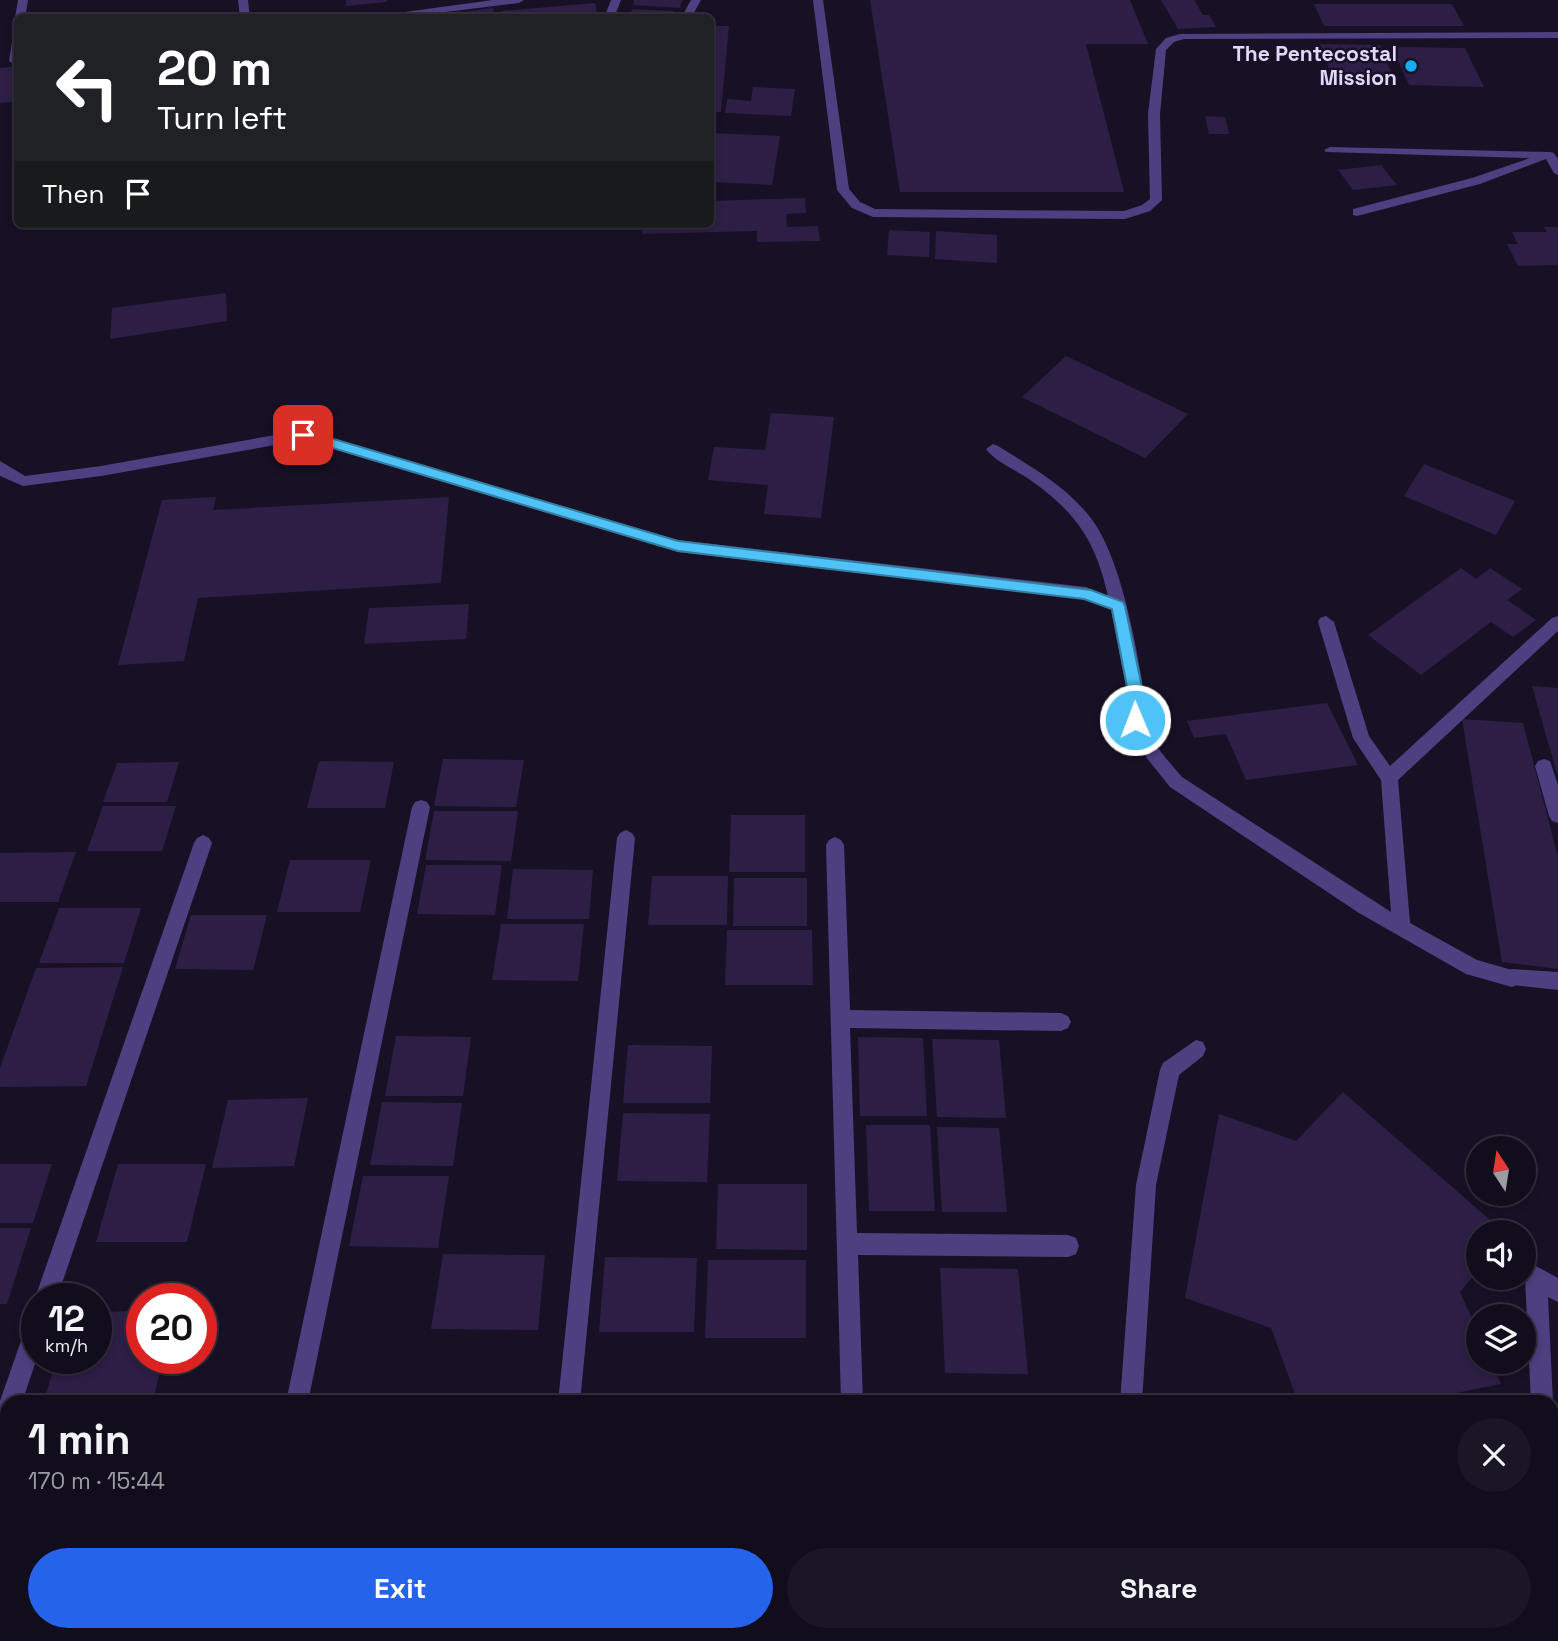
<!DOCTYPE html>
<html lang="en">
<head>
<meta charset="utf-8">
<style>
  :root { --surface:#120d1c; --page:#1b1625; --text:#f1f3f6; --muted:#9c9ca3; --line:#312d3b; --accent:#2563eb }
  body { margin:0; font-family:"Space Grotesk",sans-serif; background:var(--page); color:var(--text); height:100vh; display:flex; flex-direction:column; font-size:26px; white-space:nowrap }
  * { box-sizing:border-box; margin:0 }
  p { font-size:23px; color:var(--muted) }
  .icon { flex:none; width:38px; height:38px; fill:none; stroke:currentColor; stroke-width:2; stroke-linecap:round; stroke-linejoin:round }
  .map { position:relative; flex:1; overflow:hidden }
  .side { position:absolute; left:0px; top:1395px; width:1559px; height:247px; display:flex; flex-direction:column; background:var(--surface); border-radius:21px 21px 0 0; box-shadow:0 4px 10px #0003,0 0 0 2px var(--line) }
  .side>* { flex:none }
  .banner { position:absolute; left:14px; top:14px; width:700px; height:214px; border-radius:10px; box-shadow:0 4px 10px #0003,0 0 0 2px var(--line); background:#202124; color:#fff; overflow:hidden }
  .needle { width:46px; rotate:348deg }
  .buttons { position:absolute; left:1466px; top:1136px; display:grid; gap:14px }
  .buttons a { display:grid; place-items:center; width:70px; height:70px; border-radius:50%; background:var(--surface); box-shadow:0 4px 10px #0003,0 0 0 2px var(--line); font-size:35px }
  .speed { position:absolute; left:21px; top:1283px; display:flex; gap:14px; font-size:35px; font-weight:700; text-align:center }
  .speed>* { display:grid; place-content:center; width:91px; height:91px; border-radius:50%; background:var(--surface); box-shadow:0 4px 10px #0003,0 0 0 2px var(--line); line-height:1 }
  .speed small { font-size:18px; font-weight:400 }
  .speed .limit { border:10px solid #d22; background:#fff; color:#111 }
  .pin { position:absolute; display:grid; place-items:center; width:60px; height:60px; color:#fff; margin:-30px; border-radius:14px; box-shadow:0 4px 10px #0006 }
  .me { position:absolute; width:77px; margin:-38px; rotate:359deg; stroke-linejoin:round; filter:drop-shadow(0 0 5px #0008) }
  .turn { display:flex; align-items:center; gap:24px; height:147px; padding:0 28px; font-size:32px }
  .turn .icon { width:91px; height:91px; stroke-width:2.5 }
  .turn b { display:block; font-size:49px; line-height:60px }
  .then { display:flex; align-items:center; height:66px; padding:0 28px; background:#0003; gap:14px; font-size:26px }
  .round { display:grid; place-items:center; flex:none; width:74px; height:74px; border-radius:37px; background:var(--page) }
  .overview { display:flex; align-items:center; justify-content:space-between; height:119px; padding:0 28px }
  h1 { font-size:42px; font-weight:600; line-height:52px }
  .button { display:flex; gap:14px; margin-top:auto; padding:14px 28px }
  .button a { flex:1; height:80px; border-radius:42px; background:var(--accent); color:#fff; font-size:28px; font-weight:600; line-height:80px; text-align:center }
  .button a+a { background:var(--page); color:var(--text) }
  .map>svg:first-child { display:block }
  .building { fill:#2d1e45 }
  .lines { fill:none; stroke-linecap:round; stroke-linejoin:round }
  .service { fill:#4e3f81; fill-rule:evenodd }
  .minor { fill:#4e3f81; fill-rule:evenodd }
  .route { fill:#4fc3f7; stroke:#337fa1; stroke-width:2 }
  .poi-dot { fill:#11afef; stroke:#181126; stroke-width:2.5 }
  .labels { text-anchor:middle; stroke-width:5; stroke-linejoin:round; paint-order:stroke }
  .far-poi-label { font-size:21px; font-weight:bold; fill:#e3d8fc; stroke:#181126; text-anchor:end }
</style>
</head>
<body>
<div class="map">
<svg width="1558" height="1641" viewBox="0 0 1558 1641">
  <rect width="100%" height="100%" fill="#181126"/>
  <path class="building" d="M346,0H387V2L346,6Z
    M634,0H682L680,8L633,5Z
    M870,0H1130L1148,44H1086L1124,192H900Z
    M1161,0H1194L1203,15H1209L1216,27L1178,29Z
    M595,3L598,18H502L501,11Z
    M1314,4H1452L1464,26H1324Z
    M493,8L495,18H465L464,12Z
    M632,9L674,11L672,18H629Z
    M460,11L461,18H424V16Z
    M710,26H729L721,112H710Z
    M1320,44L1380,45L1396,85L1335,84Z
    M1392,47L1465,48L1484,87L1409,85Z
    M18,66V101L0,103V68Z
    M753,87L795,89L791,116L725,113L727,99L751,101Z
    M1205,116L1225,117L1229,134H1209Z
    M710,133L780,136L772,185L710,182Z
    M1381,165L1397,185L1353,190L1338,170Z
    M805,198L806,213L786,214L787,227L818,226L820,241L757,242V231L642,234V224H710V201Z
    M1544,227H1558V265L1518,266L1507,244H1518L1512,232H1547Z
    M889,230L930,232L929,257L887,255Z
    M936,231L997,235V263L935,259Z
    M226,293L227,321L110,339L112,308Z
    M1066,356L1188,414L1145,458L1022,397Z
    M771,413L834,417L821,518L764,514L768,485L708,480L714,447L765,450Z
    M1424,464L1515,501L1496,535L1404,496Z
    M216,497L213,510L449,497L441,583L198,598L184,661L118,665L162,500Z
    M1461,568L1476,579L1490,568L1522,589L1507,600L1536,620L1513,637L1491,622L1421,675L1368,635Z
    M469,604L466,639L364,644L369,608Z
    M1532,686L1558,688V774H1557Z
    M1327,703L1358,765L1246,780L1226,734L1194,738L1187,721Z
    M1462,719L1523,723L1558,857V969L1502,962Z
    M443,759L524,760L516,807L434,806Z
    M319,761L394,762L385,808H307Z
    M179,762L167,802H103L117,763Z
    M103,806H176L162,851H87Z
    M434,811H518L511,861L425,860Z
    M731,815H805V872H729Z
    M76,852L58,902H0V853Z
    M290,860H371L360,912H277Z
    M426,865H502L495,915L417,914Z
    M513,869L593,870L589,919H507Z
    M652,876H728L727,925H648Z
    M734,878H807V926H733Z
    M59,908H141L124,963H39Z
    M191,915H267L253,970L175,969Z
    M501,924H584L578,981L492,980Z
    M727,930H812L813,985H725Z
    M123,967L86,1086L0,1087V1068L36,968Z
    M396,1036L471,1037L463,1096H385Z
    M858,1037L923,1038L927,1116H860Z
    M932,1039L999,1040L1006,1118L937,1117Z
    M628,1045L712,1046L710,1103H623Z
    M1343,1092L1504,1232H1479V1269L1460,1292L1479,1334V1362H1491L1501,1384L1411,1402H1298L1271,1328L1185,1298L1219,1114L1296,1141Z
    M308,1098L294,1166L212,1168L228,1100Z
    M382,1102L462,1103L453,1166L370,1165Z
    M623,1113L710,1114L707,1182L617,1181Z
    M866,1125H930L935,1211H869Z
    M937,1127L999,1128L1007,1212H942Z
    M0,1164H52L33,1223H0Z
    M118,1164H206L187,1242H96Z
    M363,1176H449L438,1248L349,1246Z
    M718,1184H807V1250L716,1249Z
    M0,1228H31L7,1304H0Z
    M443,1254L545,1255L538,1330L431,1329Z
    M605,1257L697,1258L694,1332H599Z
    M708,1260H806V1338H705Z
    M940,1268L1018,1269L1028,1374L945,1373Z
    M142,1311V1358H163L154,1397H45L57,1358H96V1312Z
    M90,1634H188L187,1641H89Z
    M271,1634H379L378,1641H269Z
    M681,1634H794V1641H680Z
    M872,1634H1025V1641H873Z
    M1139,1634H1432V1641H1145Z"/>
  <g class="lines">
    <path class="service" d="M813,0H823L849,189L860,202L875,209L1124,211L1142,205L1150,199L1148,114L1156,49L1166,38L1180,34L1558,32V38L1184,39L1174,42L1166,50L1160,114L1162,200L1150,211L1125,219L873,217L852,208L837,190Z
      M303,430L678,540L1086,587L1108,596C1095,538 1074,510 1026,477C1013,469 995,461 986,449L993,444L998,446C1030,466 1066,486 1090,517C1121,556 1137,648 1145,699C1146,706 1142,713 1143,720C1147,738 1170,763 1182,777L1391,912L1381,780L1353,738L1318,622L1320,618L1326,616L1334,622L1369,736L1390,766L1552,618L1558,616V631L1398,780L1410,923L1477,960L1519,972L1521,978L1519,984L1512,987L1466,974L1359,913L1170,787L1146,757L1127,720L1129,702L1111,610L1084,599L678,552L303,440L101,476L23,486L0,476V461L25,476L101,466Z
      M1196,1040L1203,1042L1206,1049L1203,1056L1179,1075L1156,1185L1142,1402H1120L1136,1185L1160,1070L1163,1063Z
      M1536,1266L1558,1278V1302L1548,1297L1553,1402L1552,1405V1402H1531L1525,1277L1528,1269Z
      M1552,1601L1558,1603V1641H1542L1541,1634H1552Z
      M1104,1634H1128V1641H1104Z"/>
    <path class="minor" d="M18,0H28L25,18H18V20L15,18Z
      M238,0H248L250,18H240Z
      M493,0H524L519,3L397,18H361Z
      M611,0H621L614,18H604Z
      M691,0H701L691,18H681Z
      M18,33V63L14,64L9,61L13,36Z
      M1330,147L1550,152L1554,153L1558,159V175L1554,173L1546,159L1480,184L1357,216L1353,215V209L1472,178L1530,158L1326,152L1324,150Z
      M1544,759L1550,761L1558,785V823L1552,821L1549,816L1535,766L1538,761Z
      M421,800L427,802L430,807L308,1402H286L412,807L415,802Z
      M626,830L632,833L635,838L580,1402H558L617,838L620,833Z
      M203,835L209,838L212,843L57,1298H37V1302L35,1298L194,843L197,838Z
      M835,837L841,840L844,845L850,1010L1061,1013L1068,1016L1071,1022L1068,1028L1061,1031L850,1028L857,1233L1068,1235L1076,1238L1079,1246L1076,1254L1068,1257L858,1255L863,1402H841L826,845L829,840Z
      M1512,969L1558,972V990L1505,984L1503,978L1505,972Z
      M37,1315V1358L22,1402H7V1442L2,1443H7V1467H0V1401L29,1318Z
      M192,1634H216L214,1641H190Z
      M531,1634H555V1641H531Z
      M841,1634H865V1641H841Z"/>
  </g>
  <path class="route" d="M303,430L678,541L1091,590L1123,602L1125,606L1145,702L1143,720L1135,726L1128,720L1130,702L1112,609L1084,599L678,551L299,438L297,435Z"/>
  <circle class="poi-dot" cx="1411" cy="66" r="7"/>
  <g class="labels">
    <g class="far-poi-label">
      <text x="1397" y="61">The Pentecostal<tspan x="1397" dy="24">Mission</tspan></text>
    </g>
  </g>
</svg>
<div class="buttons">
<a><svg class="needle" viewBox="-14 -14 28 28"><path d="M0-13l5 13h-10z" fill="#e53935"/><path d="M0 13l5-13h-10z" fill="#9c9ca3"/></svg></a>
<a><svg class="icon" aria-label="sound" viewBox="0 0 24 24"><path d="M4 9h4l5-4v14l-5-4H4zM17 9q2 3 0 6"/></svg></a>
<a><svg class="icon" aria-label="layers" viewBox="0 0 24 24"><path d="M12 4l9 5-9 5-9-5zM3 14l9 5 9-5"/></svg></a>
</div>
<div class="speed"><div>12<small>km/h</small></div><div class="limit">20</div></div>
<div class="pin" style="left:303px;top:435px;background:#d93025"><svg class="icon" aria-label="arrive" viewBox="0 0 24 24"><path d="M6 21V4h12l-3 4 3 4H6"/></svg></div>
<svg class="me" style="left:1135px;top:720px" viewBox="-20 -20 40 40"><circle r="17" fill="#4fc3f7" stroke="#fff" stroke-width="3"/><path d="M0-11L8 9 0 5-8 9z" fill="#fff"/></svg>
<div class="banner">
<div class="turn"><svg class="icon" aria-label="left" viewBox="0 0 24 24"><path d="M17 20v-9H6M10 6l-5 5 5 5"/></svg><div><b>20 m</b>Turn left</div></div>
<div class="then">Then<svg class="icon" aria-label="arrive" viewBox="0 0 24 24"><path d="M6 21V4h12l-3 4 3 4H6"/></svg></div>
</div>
<section class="side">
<div class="overview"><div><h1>1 min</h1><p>170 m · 15:44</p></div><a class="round"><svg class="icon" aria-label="close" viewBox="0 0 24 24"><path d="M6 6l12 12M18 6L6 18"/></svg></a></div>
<div class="button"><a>Exit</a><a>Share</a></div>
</section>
</div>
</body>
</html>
